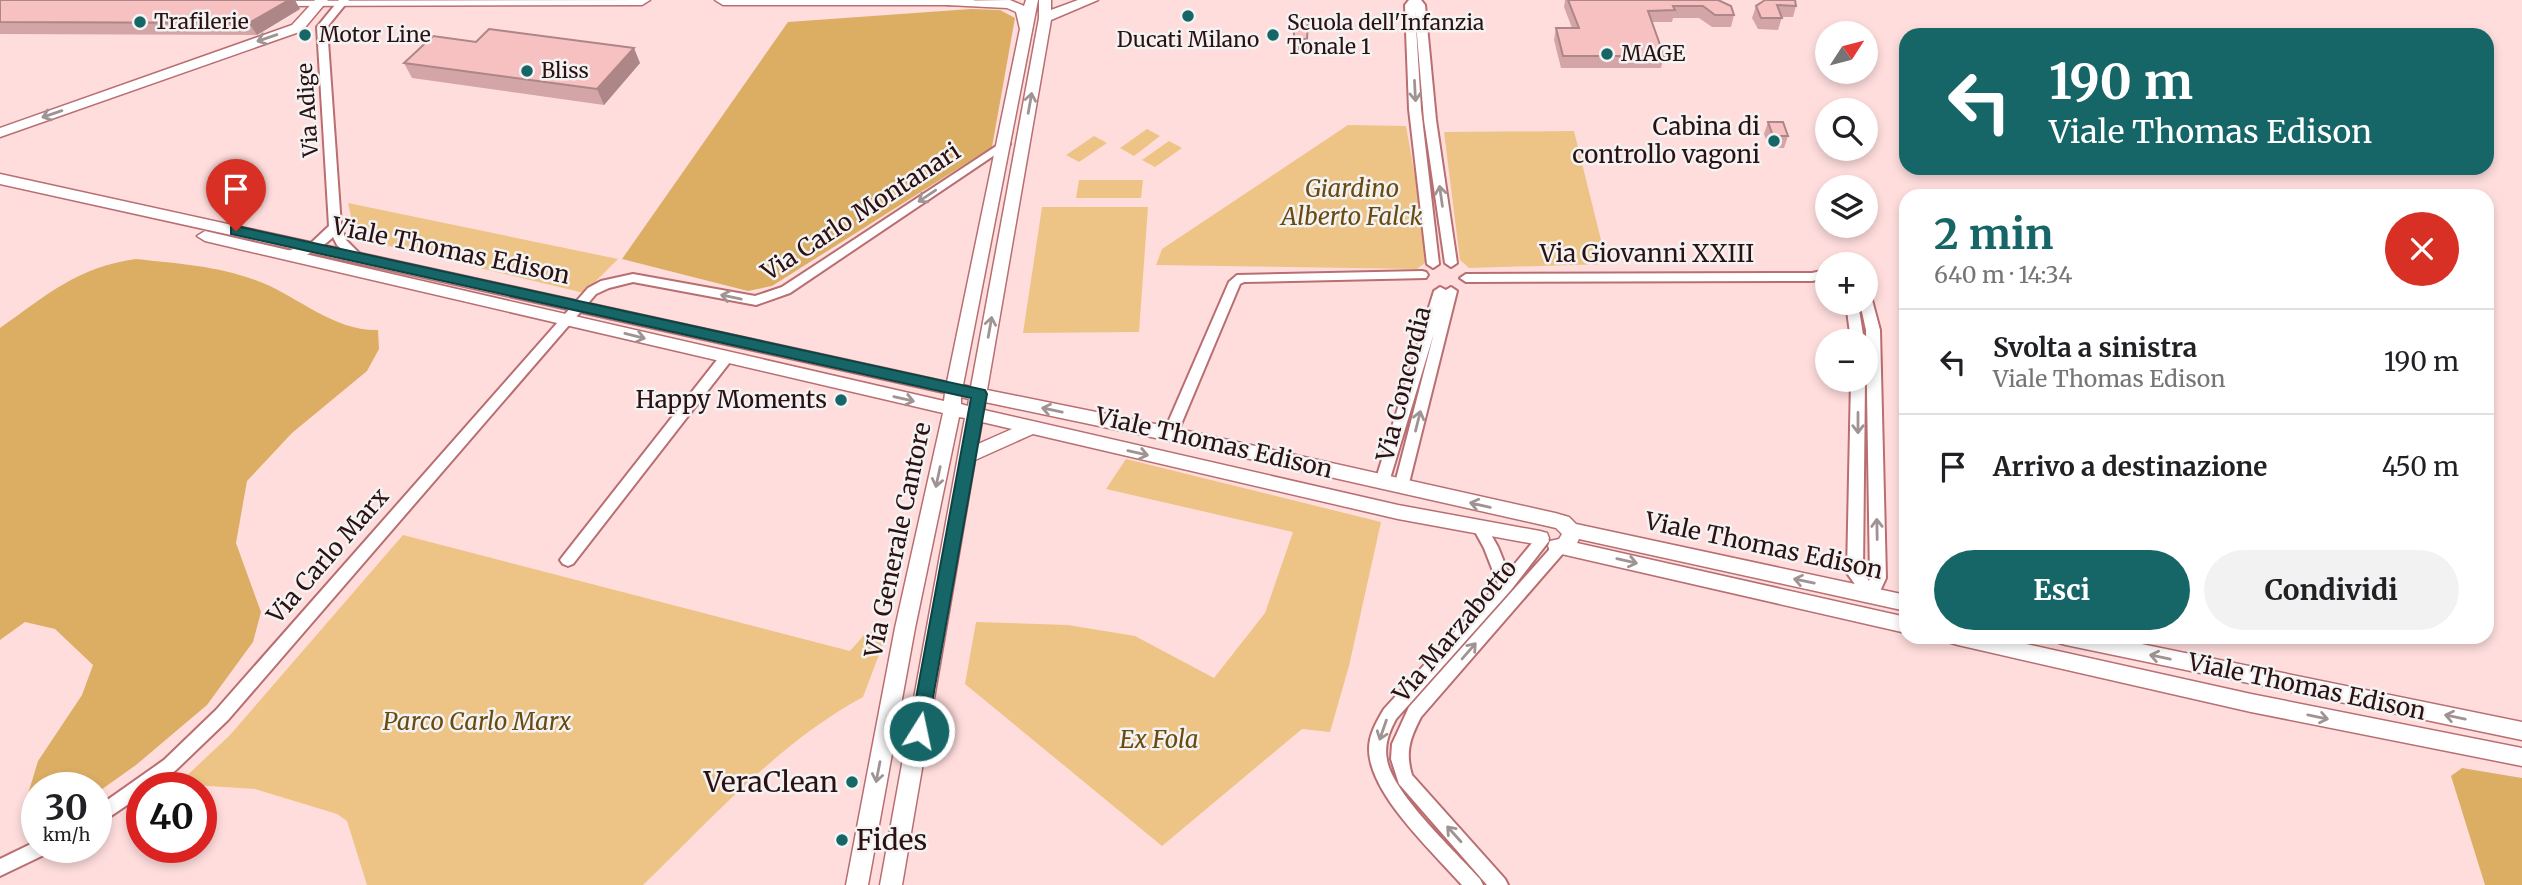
<!DOCTYPE html>
<html lang="it">
<head>
<meta charset="utf-8">
<style>
  :root { --surface:#fff; --page:#f2f2f2; --text:#202124; --muted:#757577; --line:#e0e0e0; --accent:#166567 }
  body { margin:0; font-family:Merriweather,serif; background:var(--page); color:var(--text); height:100vh; display:flex; flex-direction:column; font-size:26px; white-space:nowrap }
  * { box-sizing:border-box; margin:0 }
  p { font-size:23px; color:var(--muted) }
  .icon { flex:none; width:38px; height:38px; fill:none; stroke:currentColor; stroke-width:2; stroke-linecap:round; stroke-linejoin:round }
  .map { position:relative; flex:1; overflow:hidden }
  .drawer { position:absolute; left:1899px; top:189px; width:595px; height:455px; display:flex; flex-direction:column; background:var(--surface); border-radius:21px; box-shadow:0 4px 10px #0003 }
  .drawer>* { flex:none }
  .top-card { position:absolute; left:1899px; top:28px; width:595px; height:147px; border-radius:21px; box-shadow:0 4px 10px #0003; background:#166567; color:#fff; overflow:hidden }
  .needle { width:46px; rotate:54deg }
  .controls { position:absolute; left:1815px; top:21px; display:grid; gap:14px }
  .controls a { display:grid; place-items:center; width:63px; height:63px; border-radius:50%; background:var(--surface); box-shadow:0 4px 10px #0003; font-size:35px }
  .speed { position:absolute; left:21px; top:772px; display:flex; gap:14px; font-size:35px; font-weight:700; text-align:center }
  .speed>* { display:grid; place-content:center; width:91px; height:91px; border-radius:50%; background:var(--surface); box-shadow:0 4px 10px #0003; line-height:1 }
  .speed small { font-size:18px; font-weight:400 }
  .speed .limit { border:10px solid #d22; background:#fff; color:#111 }
  .pin { position:absolute; display:grid; place-items:center; width:60px; height:60px; color:#fff; margin:-72px -30px; border-radius:50% 50% 50% 0; rotate:-45deg; box-shadow:0 0 7px #0007 }
  .pin .icon { rotate:45deg }
  .me { position:absolute; width:77px; margin:-38px; rotate:10deg; stroke-linejoin:round; filter:drop-shadow(0 0 5px #0008) }
  .turn { display:flex; align-items:center; gap:24px; height:147px; padding:0 35px; font-size:32px }
  .turn .icon { width:91px; height:91px; stroke-width:2.5 }
  .turn b { display:block; font-size:49px; line-height:60px }
  .round { display:grid; place-items:center; flex:none; width:74px; height:74px; border-radius:37px; background:var(--page) }
  .overview { display:flex; align-items:center; justify-content:space-between; height:119px; padding:0 35px }
  h1 { font-size:42px; font-weight:700; line-height:52px; color:var(--accent) }
  .button { display:flex; gap:14px; margin-top:auto; padding:14px 35px }
  .button a { flex:1; height:80px; border-radius:42px; background:var(--accent); color:#fff; font-size:28px; font-weight:700; line-height:80px; text-align:center }
  .button a+a { background:var(--page); color:var(--text) }
  ul { padding:0; list-style:none }
  li { display:flex; align-items:center; gap:21px; height:105px; padding:0 35px; border-top:2px solid var(--line) }
  li div { flex:1 }
  li b { display:block; font-size:26px }
  li em { font-style:normal }
  .map>svg:first-child { display:block }
  .green { fill:#edc485 }
  .forest { fill:#dcae64 }
  .lines { fill:none; stroke-linecap:round; stroke-linejoin:round }
  .minor-casing { stroke:#b96e71; stroke-width:4 }
  .tertiary-casing { stroke:#b96e71; stroke-width:3 }
  .primary-casing { stroke:#b96e71; stroke-width:3 }
  .minor { fill:#fff; fill-rule:evenodd }
  .tertiary { fill:#fff; fill-rule:evenodd }
  .primary { fill:#fff; fill-rule:evenodd }
  .wall { fill:#d4a5a6 }
  .shaded-wall { fill:#ad8687 }
  .building { fill:#f7c0c1; stroke:#ad8687; stroke-width:2 }
  .oneway { stroke:#a09394 }
  .route { fill:#166567; stroke:#0e4243; stroke-width:2 }
  .poi-dot { fill:#166567; stroke:#f3f3f3; stroke-width:2.5 }
  .labels { text-anchor:middle; stroke-width:5; stroke-linejoin:round; paint-order:stroke }
  .far-poi-label { font-size:21px; fill:#2d1012; stroke:#f3f3f3; text-anchor:start }
  .far-street-label { font-size:21px; fill:#2d1012; stroke:#f3f3f3 }
  .poi-label { font-size:24px; fill:#2d1012; stroke:#f3f3f3; text-anchor:end }
  .park-label { font-size:24px; font-style:italic; fill:#6a4a11; stroke:#f3f3f3 }
  .street-label { font-size:24px; fill:#2d1012; stroke:#f3f3f3 }
  .near-poi-label { font-size:28px; fill:#2d1012; stroke:#f3f3f3; text-anchor:end }
</style>
</head>
<body>
<div class="map">
<svg width="2522" height="885" viewBox="0 0 2522 885">
  <rect width="100%" height="100%" fill="#fdd"/>
  <path class="green" d="M1348,125L1406,126L1430,259L1417,269L1156,265L1162,249Z
    M1147,129L1160,136L1134,156L1120,148Z
    M1574,131L1607,264L1469,268L1460,260L1444,132Z
    M1094,136L1107,143L1079,162L1066,155Z
    M1169,141L1182,148L1155,167L1142,160Z
    M1079,180H1143L1141,198H1076Z
    M348,203L618,259L584,293L356,238Z
    M1042,207H1148L1139,332L1023,333Z
    M1126,459L1381,522L1349,666L1330,732L1302,729L1162,846L965,684L976,622L1068,625L1135,636L1214,678L1265,613L1293,532L1106,489Z
    M403,535L850,651L865,634L891,623L863,697C779,742 712,819 643,885H367L347,821L337,814L255,789L178,784L230,735Z"/>
  <path class="forest" d="M971,9L1000,10L1015,18L992,147L772,286L748,291L622,259L788,22Z
    M136,259C181,264 221,266 263,283C301,299 335,331 378,330L379,349L367,371L292,433L247,481L236,543L261,612L253,642L207,705L136,765L98,792L96,788H37V800L28,794L38,761L82,695L93,665L55,629L25,622L0,640V328C47,295 77,267 136,259Z
    M2462,768L2522,778V885H2485L2451,776Z"/>
  <g class="lines">
    <g class="minor-casing">
      <path id="minor" d="M339,0H349L327,27L341,226L346,240L363,257L361,260H353L337,245L333,237C321,249 302,260 285,258L283,255L285,252L311,243L329,226L317,27Z
        M1409,0H1421L1425,5L1436,120L1457,263L1451,267L1445,263L1424,120L1415,10L1421,109L1439,264L1433,268L1427,264L1409,109L1405,5Z
        M1004,141L1010,144L1008,146L790,293L756,305L633,282L609,288L596,294L228,720L176,770L152,788H142V795L96,826V808L164,760L216,710L588,288L601,281L633,274L755,296L782,287Z
        M1827,270V278L1812,281L1466,282L1460,278L1466,274L1812,273Z
        M1422,271L1426,272L1428,275L1426,278L1244,282L1240,284L1177,434L1170,439L1165,438L1163,434L1229,282L1237,275Z
        M1440,287L1446,290L1451,287L1457,291L1408,487L1406,491H1396L1394,487L1434,333L1389,482L1387,486H1377L1375,482L1434,291Z
        M1866,296L1872,300L1880,330L1886,578L1876,600L1871,602L1866,600L1847,573L1851,380H1865L1863,572L1869,581L1870,578L1866,330L1860,303H1866Z
        M1846,303H1858L1864,341H1851Z
        M725,354L732,359L730,362L573,564L568,566L563,564L560,560L563,556L720,356Z
        M1480,522L1485,524L1498,547L1508,572L1537,537H1547L1549,541L1511,590L1396,719C1389,732 1384,745 1387,760C1393,794 1456,852 1480,879L1483,885H1462C1433,852 1369,794 1369,749C1369,734 1377,721 1384,709L1498,584L1484,548L1473,528L1475,524Z
        M1561,540L1566,542L1568,546L1566,550L1421,717C1410,738 1405,752 1412,775L1505,879L1508,885H1487L1399,784L1391,759L1392,744L1409,707L1556,542Z
        M37,841V847H51L48,853L0,876V859Z"/>
    </g>
    <g class="tertiary-casing">
      <path id="tertiary" d="M315,0H328L302,31L0,137V128L292,25Z
        M1010,0L1024,6L1026,0H1038L963,385L971,387L1039,18V0H1051V10L1078,0H1098L1051,20L987,390L1170,427L1555,513L1569,517L1576,524L1906,595V611L1579,539L1577,543L1906,617V633L1557,553L1550,551L1548,546L1550,541L1559,539L1562,534L1556,528L1170,441L985,402L984,410L1398,505L1540,531L1547,533L1549,538L1547,543L1540,545L1398,519L1033,434L975,460L902,885H880L965,418L959,417L915,628L868,885H846L895,628L943,413L205,241L197,236L205,231L944,401L945,393L0,184V174L947,382L1020,29L1016,12L1007,8L947,5L941,1ZM961,397L969,399L968,406L961,404ZM982,422L1012,429L978,444Z
        M1948,637H1995L2251,694L2522,748V766L2251,712L1958,645L1951,643Z
        M2056,637H2107L2522,722V740L2066,645L2059,643Z"/>
    </g>
    <g class="primary-casing">
      <path id="primary" d="M650,0L642,5L267,6L259,1Z
        M715,0H975L967,5H723Z"/>
    </g>
    <use href="#minor" class="minor"/>
    <use href="#tertiary" class="tertiary"/>
    <use href="#primary" class="primary"/>
  </g>
  <path class="wall" d="M0,0L300,9L257,35L0,34Z
    M1565,0H1718L1734,15L1731,27H1712L1699,18H1673L1672,22H1652L1664,56L1661,68H1561L1554,40L1556,28H1572L1564,7Z
    M1765,0L1796,6L1793,17H1782L1778,30L1758,29L1752,18L1756,6Z
    M1294,15L1308,22L1307,51H1294Z
    M404,63H640L604,105L412,78Z
    M1768,122L1788,136L1784,148H1769L1764,134Z"/>
  <path class="shaded-wall" d="M289,0H295L300,9L257,35L249,23Z
    M634,48L640,63L604,105L597,89Z"/>
  <path class="building" d="M0,0H289L249,23L0,22Z
    M1568,0H1718L1731,6L1734,15H1715L1703,6H1673L1675,10L1648,11L1664,56H1563L1556,28H1579Z
    M1765,0H1795L1796,6L1777,5L1782,18H1761L1756,6Z
    M1294,15L1308,22L1307,39H1294Z
    M489,29L634,48L597,89L404,63L433,36L476,42Z
    M1768,122H1783L1788,136H1773Z"/>
  <defs><path id="oneway-shaft" d="M-6 0H5M1.5-3L5.5 0L1.5 3" fill="none" stroke-width="1.6" stroke-linecap="round" stroke-linejoin="round" transform="scale(1.75)"/></defs>
  <g class="oneway">
    <use href="#oneway-shaft" transform="translate(267 38) rotate(161)"/>
    <use href="#oneway-shaft" transform="translate(1415 91) rotate(87)"/>
    <use href="#oneway-shaft" transform="translate(1030 103) rotate(-80)"/>
    <use href="#oneway-shaft" transform="translate(52 114) rotate(161)"/>
    <use href="#oneway-shaft" transform="translate(927 196) rotate(146)"/>
    <use href="#oneway-shaft" transform="translate(1441 196) rotate(-98)"/>
    <use href="#oneway-shaft" transform="translate(731 297) rotate(-168)"/>
    <use href="#oneway-shaft" transform="translate(990 327) rotate(-80)"/>
    <use href="#oneway-shaft" transform="translate(635 336) rotate(14)"/>
    <use href="#oneway-shaft" transform="translate(904 399) rotate(13)"/>
    <use href="#oneway-shaft" transform="translate(1052 410) rotate(-168)"/>
    <use href="#oneway-shaft" transform="translate(1418 421) rotate(-76)"/>
    <use href="#oneway-shaft" transform="translate(1858 423) rotate(90)"/>
    <use href="#oneway-shaft" transform="translate(1138 453) rotate(13)"/>
    <use href="#oneway-shaft" transform="translate(938 477) rotate(102)"/>
    <use href="#oneway-shaft" transform="translate(1480 505) rotate(-167)"/>
    <use href="#oneway-shaft" transform="translate(1877 529) rotate(-91)"/>
    <use href="#oneway-shaft" transform="translate(1627 561) rotate(13)"/>
    <use href="#oneway-shaft" transform="translate(1804 581) rotate(-168)"/>
    <use href="#oneway-shaft" transform="translate(1469 651) rotate(-49)"/>
    <use href="#oneway-shaft" transform="translate(2160 657) rotate(-168)"/>
    <use href="#oneway-shaft" transform="translate(2318 717) rotate(12)"/>
    <use href="#oneway-shaft" transform="translate(2455 717) rotate(-168)"/>
    <use href="#oneway-shaft" transform="translate(1383 730) rotate(109)"/>
    <use href="#oneway-shaft" transform="translate(878 772) rotate(101)"/>
    <use href="#oneway-shaft" transform="translate(1454 834) rotate(-132)"/>
  </g>
  <path class="route" d="M236,226L985,390L987,394L926,737L919,739L912,737L910,731L971,398L231,234V227Z"/>
  <g class="poi-dot">
    <circle cx="1188" cy="16" r="7"/>
    <circle cx="140" cy="22" r="7"/>
    <circle cx="305" cy="35" r="7"/>
    <circle cx="1273" cy="35" r="7"/>
    <circle cx="1607" cy="54" r="7"/>
    <circle cx="527" cy="71" r="7"/>
    <circle cx="1774" cy="141" r="7"/>
    <circle cx="841" cy="400" r="7"/>
    <circle cx="852" cy="782" r="7"/>
    <circle cx="842" cy="840" r="7"/>
  </g>
  <g class="labels">
    <g class="far-poi-label">
      <text x="154" y="29">Trafilerie</text>
      <text x="1287" y="30">Scuola dell'Infanzia<tspan x="1287" dy="24">Tonale 1</tspan></text>
      <text x="319" y="42">Motor Line</text>
      <text x="1188" y="47" text-anchor="middle">Ducati Milano</text>
      <text x="1621" y="61">MAGE</text>
      <text x="541" y="78">Bliss</text>
    </g>
    <g class="far-street-label">
      <text transform="translate(308 110) rotate(-94)" y="7">Via Adige</text>
    </g>
    <g class="poi-label">
      <text x="1760" y="135">Cabina di<tspan x="1760" dy="28">controllo vagoni</tspan></text>
      <text x="827" y="408">Happy Moments</text>
    </g>
    <g class="park-label">
      <text x="1352" y="197">Giardino<tspan x="1352" dy="28">Alberto Falck</tspan></text>
      <text x="477" y="730">Parco Carlo Marx</text>
      <text x="1159" y="748">Ex Fola</text>
    </g>
    <g class="street-label">
      <text transform="translate(861 212) rotate(-33)" y="8">Via Carlo Montanari</text>
      <text transform="translate(451 251) rotate(12)" y="8">Viale Thomas Edison</text>
      <text x="1647" y="262">Via Giovanni XXIII</text>
      <text transform="translate(1404 384) rotate(-76)" y="8">Via Concordia</text>
      <text transform="translate(1214 443) rotate(13)" y="8">Viale Thomas Edison</text>
      <text transform="translate(898 540) rotate(-78)" y="8">Via Generale Cantore</text>
      <text transform="translate(1764 546) rotate(12)" y="8">Viale Thomas Edison</text>
      <text transform="translate(328 556) rotate(-49)" y="8">Via Carlo Marx</text>
      <text transform="translate(1455 631) rotate(-50)" y="8">Via Marzabotto</text>
      <text transform="translate(2307 687) rotate(12)" y="8">Viale Thomas Edison</text>
    </g>
    <g class="near-poi-label">
      <text x="838" y="792">VeraClean</text>
      <text x="856" y="850" text-anchor="start">Fides</text>
    </g>
  </g>
</svg>
<div class="controls">
<a><svg class="needle" viewBox="-14 -14 28 28"><path d="M0-13l5 13h-10z" fill="#e53935"/><path d="M0 13l5-13h-10z" fill="#757577"/></svg></a>
<a><svg class="icon" aria-label="search" viewBox="0 0 24 24"><circle cx="10" cy="10" r="6"/><path d="M15 15l6 6"/></svg></a>
<a><svg class="icon" aria-label="layers" viewBox="0 0 24 24"><path d="M12 4l9 5-9 5-9-5zM3 14l9 5 9-5"/></svg></a>
<a>+</a>
<a>−</a>
</div>
<div class="speed"><div>30<small>km/h</small></div><div class="limit">40</div></div>
<div class="pin" style="left:236px;top:231px;background:#d93025"><svg class="icon" aria-label="arrive" viewBox="0 0 24 24"><path d="M6 21V4h12l-3 4 3 4H6"/></svg></div>
<svg class="me" style="left:919px;top:731px" viewBox="-20 -20 40 40"><circle r="17" fill="#166567" stroke="#fff" stroke-width="3"/><path d="M0-11L8 9 0 5-8 9z" fill="#fff"/></svg>
<div class="top-card">
<div class="turn"><svg class="icon" aria-label="left" viewBox="0 0 24 24"><path d="M17 20v-9H6M10 6l-5 5 5 5"/></svg><div><b>190 m</b>Viale Thomas Edison</div></div>
</div>
<section class="drawer">
<div class="overview"><div><h1>2 min</h1><p>640 m · 14:34</p></div><a class="round" style="background:#d93025;color:#fff"><svg class="icon" aria-label="close" viewBox="0 0 24 24"><path d="M6 6l12 12M18 6L6 18"/></svg></a></div>
<ul>
<li><svg class="icon" aria-label="left" viewBox="0 0 24 24"><path d="M17 20v-9H6M10 6l-5 5 5 5"/></svg><div><b>Svolta a sinistra</b><p>Viale Thomas Edison</p></div><em>190 m</em></li>
<li><svg class="icon" aria-label="arrive" viewBox="0 0 24 24"><path d="M6 21V4h12l-3 4 3 4H6"/></svg><div><b>Arrivo a destinazione</b></div><em>450 m</em></li>
</ul>
<div class="button"><a>Esci</a><a>Condividi</a></div>
</section>
</div>
</body>
</html>
